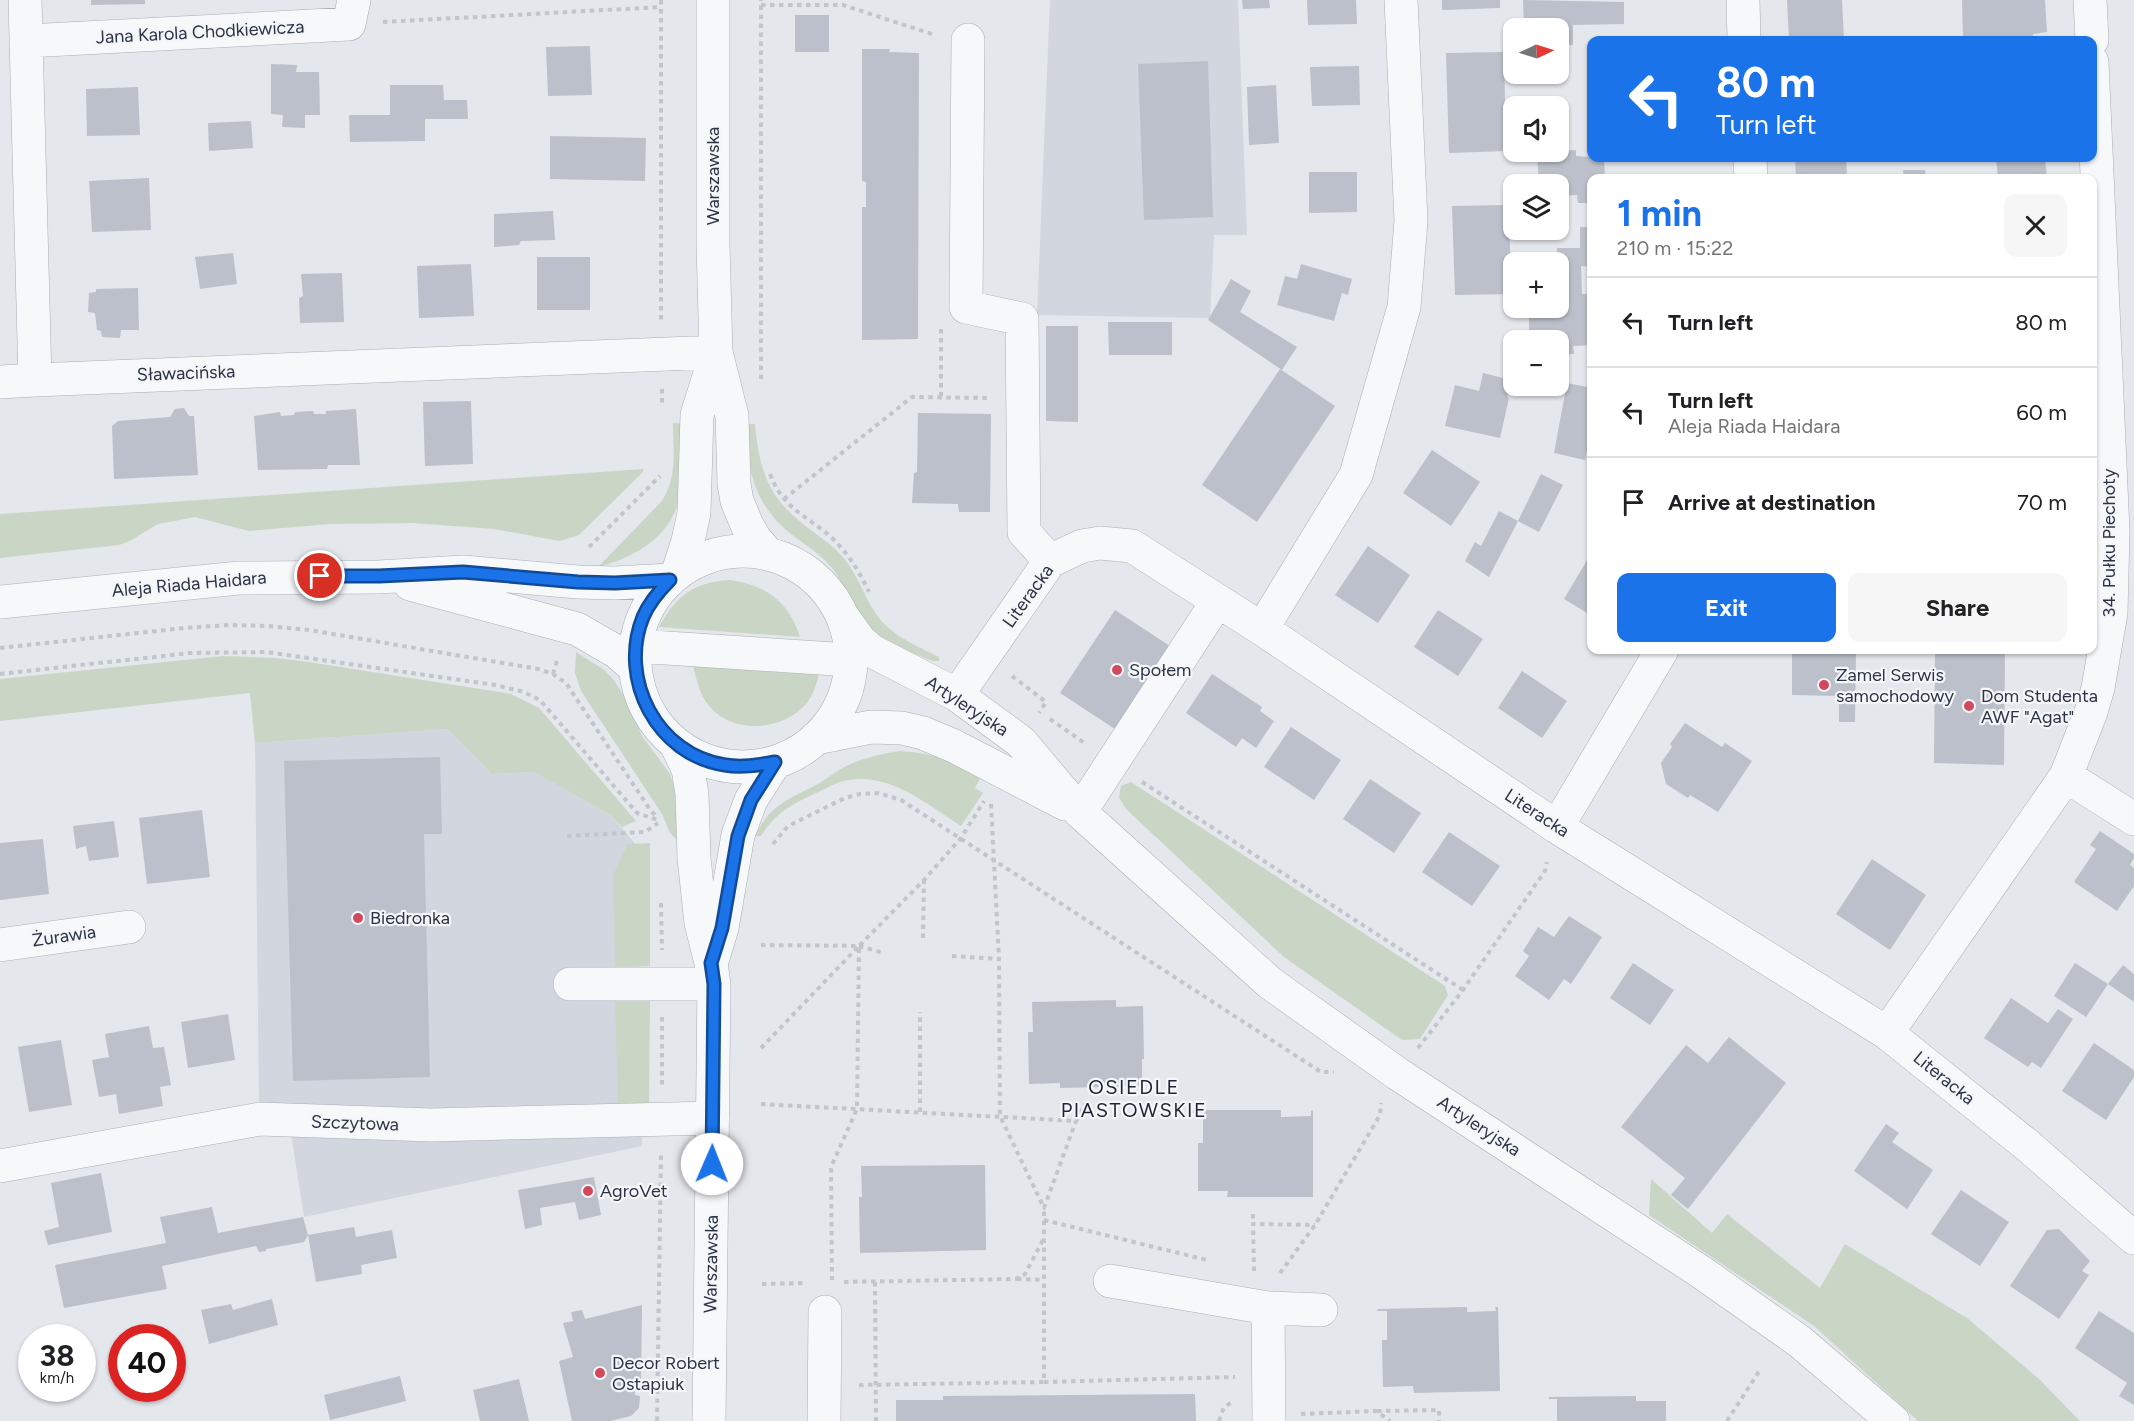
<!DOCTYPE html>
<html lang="en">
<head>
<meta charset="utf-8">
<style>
  :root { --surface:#fff; --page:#f6f6f6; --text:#202124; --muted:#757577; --line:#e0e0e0; --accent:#1a73e8 }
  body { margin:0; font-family:Figtree,sans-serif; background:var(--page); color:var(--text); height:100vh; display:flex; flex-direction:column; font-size:22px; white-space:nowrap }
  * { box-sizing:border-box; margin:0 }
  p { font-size:20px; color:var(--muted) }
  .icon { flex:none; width:33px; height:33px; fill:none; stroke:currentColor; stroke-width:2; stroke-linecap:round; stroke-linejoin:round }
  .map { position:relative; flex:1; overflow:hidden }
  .sheet { position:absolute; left:1587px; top:174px; width:510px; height:480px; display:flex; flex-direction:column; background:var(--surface); border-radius:12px; box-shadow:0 2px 4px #0004 }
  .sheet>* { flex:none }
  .banner { position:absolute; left:1587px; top:36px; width:510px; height:126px; border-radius:12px; box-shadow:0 2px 4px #0004; background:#1a73e8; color:#fff; overflow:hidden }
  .needle { width:39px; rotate:86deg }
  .buttons { position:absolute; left:1503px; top:18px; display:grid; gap:12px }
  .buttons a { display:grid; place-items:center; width:66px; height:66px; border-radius:12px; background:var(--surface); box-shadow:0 2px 4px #0004; font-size:30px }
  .speed { position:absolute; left:18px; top:1324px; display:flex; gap:12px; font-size:30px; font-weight:700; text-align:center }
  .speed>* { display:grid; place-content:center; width:78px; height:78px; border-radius:50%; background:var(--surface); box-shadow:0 2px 4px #0004; line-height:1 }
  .speed small { font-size:15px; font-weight:400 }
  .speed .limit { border:9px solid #d22; background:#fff; color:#111 }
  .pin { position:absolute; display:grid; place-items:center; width:51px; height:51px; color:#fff; margin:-26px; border:3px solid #fff; border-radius:50%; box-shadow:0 2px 6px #0007 }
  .me { position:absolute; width:66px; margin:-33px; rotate:1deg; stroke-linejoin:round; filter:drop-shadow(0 0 4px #0008) }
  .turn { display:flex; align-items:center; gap:21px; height:126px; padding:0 30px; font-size:27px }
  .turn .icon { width:78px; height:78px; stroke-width:2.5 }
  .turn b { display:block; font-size:42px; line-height:51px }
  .round { display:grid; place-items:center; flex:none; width:63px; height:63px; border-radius:12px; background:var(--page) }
  .headline { display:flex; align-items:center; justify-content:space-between; height:102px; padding:0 30px }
  h1 { font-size:36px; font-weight:700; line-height:45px; color:var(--accent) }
  .cta { display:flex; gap:12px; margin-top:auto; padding:12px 30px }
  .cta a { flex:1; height:69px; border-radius:12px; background:var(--accent); color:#fff; font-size:24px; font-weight:700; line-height:69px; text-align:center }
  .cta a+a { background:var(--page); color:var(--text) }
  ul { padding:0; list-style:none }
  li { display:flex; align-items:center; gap:18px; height:90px; padding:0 30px; border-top:2px solid var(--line) }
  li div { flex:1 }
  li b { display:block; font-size:22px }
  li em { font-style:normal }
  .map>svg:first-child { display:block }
  .built { fill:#d2d6de }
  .green { fill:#c9d6c5 }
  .building { fill:#bbc0ca }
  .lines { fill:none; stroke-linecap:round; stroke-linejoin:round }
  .minor-casing { stroke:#a9aeb7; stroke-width:34 }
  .path { stroke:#c2c5cb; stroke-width:4; stroke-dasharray:4.5 4.5; stroke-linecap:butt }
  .minor { stroke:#f7f8fa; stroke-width:33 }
  .route-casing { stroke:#114b97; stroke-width:15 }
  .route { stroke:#1a73e8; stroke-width:10 }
  .poi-dot { fill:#d1495b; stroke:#f4f6f9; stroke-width:2 }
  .labels { text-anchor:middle; stroke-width:4.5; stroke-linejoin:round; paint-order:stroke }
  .street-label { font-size:18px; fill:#2b3445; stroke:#f4f6f9 }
  .poi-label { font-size:18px; fill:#2b3445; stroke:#f4f6f9; text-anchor:start }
  .neighbourhood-label { font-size:20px; letter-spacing:1.5px; fill:#1d2536; stroke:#f4f6f9 }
</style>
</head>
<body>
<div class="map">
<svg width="2134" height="1421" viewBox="0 0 2134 1421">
  <rect width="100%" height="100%" fill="#e4e7ec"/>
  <path class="built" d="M1050,0H1238L1247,235H1214L1210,318L1037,315Z
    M447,729L492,774L534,772L612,816L637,846L642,1146L304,1217L290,1127L259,1103L255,743Z"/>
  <path class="green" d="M673,423L684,424C682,448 684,474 679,498C672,537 633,558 598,567L661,502C678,478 673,452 673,423Z
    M744,424H755C759,467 767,496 802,523C815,534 829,542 841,555C857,572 863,595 876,614C890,635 917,646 939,657V661H933C905,650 874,640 857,613C848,599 843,583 833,569C821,554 805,545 791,534C754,505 747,468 744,424Z
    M643,469V472L579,535L560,541L494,529L413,523L330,524L249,531L195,517L158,524L130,541L119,545L0,558V514Z
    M730,580C766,585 789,602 800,637L659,627C676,595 695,582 730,580Z
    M576,652L603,669L613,679L626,699L642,736L670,774L675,788L677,840L670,833L662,814L581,691L575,673Z
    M223,656L275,658L309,662L511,694L539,708L636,821L622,827L612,816L534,772L492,774L447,729L255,743L250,693L0,721V679Z
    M693,666L819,675C816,685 813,696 806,704C779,734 724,735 703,697C698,687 696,677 693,666Z
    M900,751C936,754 949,759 981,777L975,788L983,793L961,826C926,804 892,773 848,780C836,782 825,789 814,794C792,804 773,815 761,836H755C769,807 786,800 814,786C825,781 834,772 846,766C863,758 881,754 900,751Z
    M1131,782L1445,986L1448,995L1420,1039L1402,1040L1284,957L1126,809L1119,797L1121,786Z
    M650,843V966L615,967L613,875L628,844Z
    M615,999L650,1000L649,1103L618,1105Z
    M1651,1179L1712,1233L1727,1214L1820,1288L1845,1244L1967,1318L2039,1379L2080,1421H1918L1814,1326L1649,1215Z"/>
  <path class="building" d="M91,0H145V4L91,5Z
    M1242,0H1269L1270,8L1243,9Z
    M1307,0H1356L1357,24L1308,25Z
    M1442,0H1500V8L1442,10Z
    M1523,0L1624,2V24L1573,25V45L1558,46V28H1524Z
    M1787,0H1842L1844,40H1789Z
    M1962,0H2045L2047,32L2033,34L2032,40H1969V38H1963Z
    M795,15H829V52H795Z
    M590,46L592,95L548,96L546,47Z
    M862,49H890L889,52L919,53L918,339L862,340V207H866V182L862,181Z
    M1504,52L1506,151L1449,153L1446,53Z
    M1208,61L1213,217L1144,220L1138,64Z
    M271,64L297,65L296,72H319L320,115H305V128L282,127L283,115L271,114Z
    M1359,66L1360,105L1312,106L1310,67Z
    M390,85H443L444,100H467L468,119H425V141L350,142L349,115H390Z
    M1276,85L1279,143L1249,145L1247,87Z
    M138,87L140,135L87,136L86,89Z
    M251,121L253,148L209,151L208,123Z
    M550,136L646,138L645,181L550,179Z
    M1576,150V156L1604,158L1605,178H1592V203H1578L1577,195L1558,196V184H1539L1537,152Z
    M1795,158H1846L1847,178H1796Z
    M1996,158H2045L2047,178H1998Z
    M1903,170H1925L1926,178H1904Z
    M1309,172H1357V212L1309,213Z
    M149,178L151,230L92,232L89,181Z
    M1508,205L1511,268L1514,269V294L1455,295L1452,206Z
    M553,211L555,240L521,241L519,245L494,247V214Z
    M1580,227H1592V267L1581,266L1582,294H1592V345L1573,346L1574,354H1565L1564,347H1558V340H1529V308H1558L1557,248H1580Z
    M233,253L237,284L200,289L195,257Z
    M537,257H590V310H537Z
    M471,264L474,316L419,318L417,266Z
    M1301,264L1352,279L1348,295L1342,293L1334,321L1277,305L1285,276L1297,279Z
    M342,273L344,322L300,323L299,298L303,296L301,274Z
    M1231,279L1251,291L1240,312L1297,347L1282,370L1208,320Z
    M138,288L139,330H121L120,338L102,337L101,331L97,330L95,313L88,312L89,293L96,292V289Z
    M1108,322H1172V355H1109Z
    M1046,326H1078V422L1046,421Z
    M1280,369L1335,406L1257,522L1202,485Z
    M1483,373L1511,380L1507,397L1509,398L1500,438L1445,426L1455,385L1479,391Z
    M1567,383L1592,388V428L1585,460L1554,453Z
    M471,401L473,464L425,466L423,402Z
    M184,408L189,416H194L198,475L114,479L112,426L118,421L170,417L175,409Z
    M356,409L360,465H328L327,469L258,470L254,416L280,412L281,416L294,415L295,412L313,411L314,414H326V411Z
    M918,413L991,414L990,512H959L958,504L912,503L914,473L917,472Z
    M1432,450L1480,482L1451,526L1403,493Z
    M1541,474L1563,485L1539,532L1518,521Z
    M1499,511L1518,521L1489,577L1465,561L1475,542L1481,546Z
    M1368,546L1410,575L1378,623L1335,595Z
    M1592,552V616L1564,599Z
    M1115,610L1173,648L1118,731L1060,693Z
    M1438,610L1483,639L1458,676L1414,647Z
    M1792,650H1856L1855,722H1839V696L1792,695Z
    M1935,650H2005L2004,765L1934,763Z
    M1522,671L1567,701L1542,738L1498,708Z
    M1212,674L1262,707L1260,711L1274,721L1256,748L1242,738L1236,747L1186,713Z
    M1685,723L1722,747L1725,743L1752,761L1718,812L1690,795L1688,798L1666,784L1661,763L1672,747L1670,744Z
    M1291,727L1341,760L1314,800L1264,767Z
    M440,757L442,834H424L430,1077L293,1081L284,761Z
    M1370,779L1421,813L1394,853L1343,819Z
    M202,810L210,877L147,884L139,818Z
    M114,821L119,857L89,861L86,846L76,849L73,826Z
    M2100,831L2134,854V858L2130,865L2134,868V886L2117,911L2074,882L2096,849L2090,845Z
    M1449,832L1500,866L1472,906L1422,872Z
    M43,839L49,894L0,900V843Z
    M1872,859L1926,895L1890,950L1836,914Z
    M1569,916L1602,937L1571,984L1564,979L1549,1000L1515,976L1529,956L1523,951L1538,927L1554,937Z
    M1633,963L1674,990L1650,1025L1610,998Z
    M2075,963L2108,984L2086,1017L2054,996Z
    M2123,965L2134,974V1002L2108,984Z
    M2011,998L2048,1023L2058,1009L2073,1019L2041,1068L2032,1062L2028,1067L1984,1038Z
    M1116,1000V1007L1143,1006L1144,1059H1142V1086L1060,1088V1083L1029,1084L1028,1032H1033L1032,1002Z
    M228,1014L235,1060L188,1068L181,1022Z
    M149,1026L153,1048L164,1047L171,1085L160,1087L163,1106L119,1114L116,1094L99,1097L92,1060L109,1057L105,1034Z
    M1729,1037L1786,1083L1688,1209L1671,1195L1685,1178L1621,1127L1686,1045L1708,1063Z
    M61,1040L72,1105L29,1112L18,1047Z
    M2094,1043L2134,1070V1077L2106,1120L2062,1091Z
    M1191,1110H1281V1117L1311,1116V1111L1313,1110V1197H1227L1228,1191H1198V1143H1203V1113H1191Z
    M1886,1124L1899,1133L1892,1142L1933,1170L1907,1209L1854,1171Z
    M985,1165L986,1250L860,1253L859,1197H862L861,1166Z
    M101,1173L112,1232L48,1245L44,1231L59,1227L51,1183Z
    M594,1177L601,1215L579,1220L575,1202L540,1208L542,1225L525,1229L518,1190Z
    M1961,1190L2009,1222L1980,1266L1931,1234Z
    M212,1207L218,1233L303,1217L308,1235L304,1242L266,1249V1251L259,1252L256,1246L162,1266L167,1289L64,1308L55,1265L166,1243L160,1217Z
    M354,1227L356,1237L392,1230L397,1258L361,1265L362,1274L316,1282L308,1235Z
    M2059,1229L2090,1261L2082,1271L2089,1275L2059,1319L2010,1286L2047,1230Z
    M272,1299L278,1325L209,1344L201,1310L231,1304L233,1310Z
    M642,1305L641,1382L635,1383V1395L640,1396L639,1408L631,1416L610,1421H572L559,1361L573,1357L563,1323L573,1321L571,1312L582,1310L585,1319Z
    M1467,1307V1312L1496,1311L1495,1307H1498L1500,1391L1414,1393L1413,1386L1383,1387L1382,1340H1387V1311H1377L1378,1309Z
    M2099,1311L2134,1333V1405L2119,1396L2127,1383L2075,1348Z
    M400,1376L406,1401L330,1420L324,1395Z
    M519,1379L529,1421H480L473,1390Z
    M1195,1394L1196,1421H896V1400H943V1396Z
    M1636,1396V1401H1666V1421H1557V1399H1549V1397Z"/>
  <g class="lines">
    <g class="minor-casing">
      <path id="minor" d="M25,0L35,380L716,352
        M713,0V244L716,352L732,416L734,484L737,501L747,525L755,539L768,554
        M1743,0L1744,40
        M2090,0L2092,40
        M968,40L966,307L1022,319L1024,532L1050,561
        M27,41L349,24L354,0
        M1750,158L1751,178
        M0,382L35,380
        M635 659a108 108 0 1 1 216 0a108 108 0 1 1-216 0Z
        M678,572L688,541L694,513L697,415L716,354
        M410,584L577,629L617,652L635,668
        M0,602L239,578L379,577L463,572L578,582L615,583L670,580
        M842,616L860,641L872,651L957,695L1021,742L1080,812L1270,983L1398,1074L1701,1272L1799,1341L1893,1421
        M1262,629L1356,475L1404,307L1411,221L1401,0
        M636,646L850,660
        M957,695L1050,561L1082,546L1100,543L1132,546L1262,629L1557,827L1887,1033L2027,1145L2134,1238
        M816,738L871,727L902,728L923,733L954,746L1065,804
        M676,744L688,769L692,794L694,858L701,923L711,963L714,984L709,1421
        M2066,776L2134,819
        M1080,812L1217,602
        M1557,827L1662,650
        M0,945L129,927
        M712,961L722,928L738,835L751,800L775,762
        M570,984H714
        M1887,1033L2066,776L2091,712L2098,688L2111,613L2113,531L2092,62
        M0,1166L260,1119L431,1125L713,1118
        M1110,1281L1268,1308L1269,1421
        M1268,1308L1321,1310
        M824,1421L825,1312"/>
    </g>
    <path class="path" d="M661,0V322
      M761,5H843L935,35
      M383,22L661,7
      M941,329V398
      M761,379V0
      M662,389V406
      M770,474C784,510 805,514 831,537C848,553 859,571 869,592
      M784,499L912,397L990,398
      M589,547L660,476
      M0,648L184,628L229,625L267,626L309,630L538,669L553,674L566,683L651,811L657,817
      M0,674L190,653L266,652L495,685L524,692L540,700L637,813L658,820
      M553,674L558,658
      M1012,676L1046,702L1039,713
      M1050,719L1086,744
      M1142,782L1463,990
      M991,804L999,959L1000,1116L1044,1208L1076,1121
      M567,836L645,832L658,823
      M773,844L788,826L845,798L860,794L878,793L901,800L1321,1072H1334
      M661,903L662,950
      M923,938L924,880
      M761,945L859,946L924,880L961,838L984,801
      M859,946L884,953
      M952,956L999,959
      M662,1017V1085
      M761,1048L859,946L857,1109L831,1167L832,1280
      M1418,1048L1463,990L1545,871L1547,862
      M761,1104L1076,1121L1085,1104
      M920,1112V1012
      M1253,1214V1224
      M1044,1220L1207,1260
      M1254,1271L1253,1224L1315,1225
      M1280,1273L1315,1225L1380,1115L1381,1103
      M1017,1279L1044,1280
      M844,1282L1016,1279L1025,1274L1043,1240
      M875,1282L876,1421
      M762,1284L806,1283
      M1044,1382L1235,1377
      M859,1385L1044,1382V1208
      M1377,1411L1439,1410V1421
      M1301,1414L1376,1411L1390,1421
      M657,1421L661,1152
      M1219,1421L1224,1407L1234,1401
      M1727,1421L1760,1370"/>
    <use href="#minor" class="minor"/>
  </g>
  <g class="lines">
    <g class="route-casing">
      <path id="route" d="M320,576H379L463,572L578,582L615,583L670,580C659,591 649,603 643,617C618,679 657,755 725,765C742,768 758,765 775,762L751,800L738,836L722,928L711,963L714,984L712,1164"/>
    </g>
    <use href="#route" class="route"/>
  </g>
  <g class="poi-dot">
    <circle cx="1117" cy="670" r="6"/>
    <circle cx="1824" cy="685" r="6"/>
    <circle cx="1969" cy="706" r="6"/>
    <circle cx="358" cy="918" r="6"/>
    <circle cx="588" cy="1191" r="6"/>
    <circle cx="600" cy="1373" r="6"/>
  </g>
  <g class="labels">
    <g class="street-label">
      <text transform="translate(200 32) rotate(-3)" y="6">Jana Karola Chodkiewicza</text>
      <text transform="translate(713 176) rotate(-90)" y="6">Warszawska</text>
      <text transform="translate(186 373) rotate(-2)" y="6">Sławacińska</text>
      <text transform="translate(2109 543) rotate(-90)" y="6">34. Pułku Piechoty</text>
      <text transform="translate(189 584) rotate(-5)" y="6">Aleja Riada Haidara</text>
      <text transform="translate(1028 596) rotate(-54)" y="6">Literacka</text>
      <text transform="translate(967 706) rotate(33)" y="6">Artyleryjska</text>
      <text transform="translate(1537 813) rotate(33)" y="6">Literacka</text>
      <text transform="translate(64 936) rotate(-8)" y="6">Żurawia</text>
      <text transform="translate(1944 1078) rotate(39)" y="6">Literacka</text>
      <text transform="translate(355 1123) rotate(2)" y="6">Szczytowa</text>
      <text transform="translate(1479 1126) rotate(33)" y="6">Artyleryjska</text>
      <text transform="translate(711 1264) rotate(-89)" y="6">Warszawska</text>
    </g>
    <g class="poi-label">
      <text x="1129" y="676">Społem</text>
      <text x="1836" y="681">Zamel Serwis<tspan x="1836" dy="21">samochodowy</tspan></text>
      <text x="1981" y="702">Dom Studenta<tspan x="1981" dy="21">AWF "Agat"</tspan></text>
      <text x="370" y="924">Biedronka</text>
      <text x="600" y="1197">AgroVet</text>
      <text x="612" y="1369">Decor Robert<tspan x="612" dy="21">Ostapiuk</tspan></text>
    </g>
    <g class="neighbourhood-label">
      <text x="1134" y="1094">OSIEDLE<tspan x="1134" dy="23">PIASTOWSKIE</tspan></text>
    </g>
  </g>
</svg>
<div class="buttons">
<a><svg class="needle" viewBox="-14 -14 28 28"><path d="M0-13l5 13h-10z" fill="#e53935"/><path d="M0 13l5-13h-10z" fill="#757577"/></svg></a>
<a><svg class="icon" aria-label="sound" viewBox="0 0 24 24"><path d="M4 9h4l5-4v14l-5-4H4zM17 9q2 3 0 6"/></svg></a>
<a><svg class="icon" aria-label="layers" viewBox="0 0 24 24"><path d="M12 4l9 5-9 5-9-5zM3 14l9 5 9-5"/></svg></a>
<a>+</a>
<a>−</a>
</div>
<div class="speed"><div>38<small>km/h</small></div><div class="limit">40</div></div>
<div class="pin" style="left:320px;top:576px;background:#d93025"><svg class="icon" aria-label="arrive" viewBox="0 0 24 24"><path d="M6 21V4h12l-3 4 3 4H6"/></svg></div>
<svg class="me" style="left:712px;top:1164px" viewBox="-20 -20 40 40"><circle r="19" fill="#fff"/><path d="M0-13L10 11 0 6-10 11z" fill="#1a73e8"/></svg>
<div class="banner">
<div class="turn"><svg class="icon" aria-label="left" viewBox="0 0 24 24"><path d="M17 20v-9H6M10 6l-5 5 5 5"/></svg><div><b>80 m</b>Turn left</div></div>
</div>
<section class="sheet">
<div class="headline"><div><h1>1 min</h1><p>210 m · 15:22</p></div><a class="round"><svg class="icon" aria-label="close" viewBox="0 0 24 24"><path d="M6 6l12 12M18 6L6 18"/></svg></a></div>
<ul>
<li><svg class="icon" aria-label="left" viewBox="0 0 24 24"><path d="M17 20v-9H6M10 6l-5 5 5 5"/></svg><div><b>Turn left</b></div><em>80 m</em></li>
<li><svg class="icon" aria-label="left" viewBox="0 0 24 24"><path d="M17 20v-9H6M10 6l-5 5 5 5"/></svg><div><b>Turn left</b><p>Aleja Riada Haidara</p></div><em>60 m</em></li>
<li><svg class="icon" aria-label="arrive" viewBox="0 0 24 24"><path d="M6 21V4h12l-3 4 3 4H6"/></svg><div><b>Arrive at destination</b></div><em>70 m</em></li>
</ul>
<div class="cta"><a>Exit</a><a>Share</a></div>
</section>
</div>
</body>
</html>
